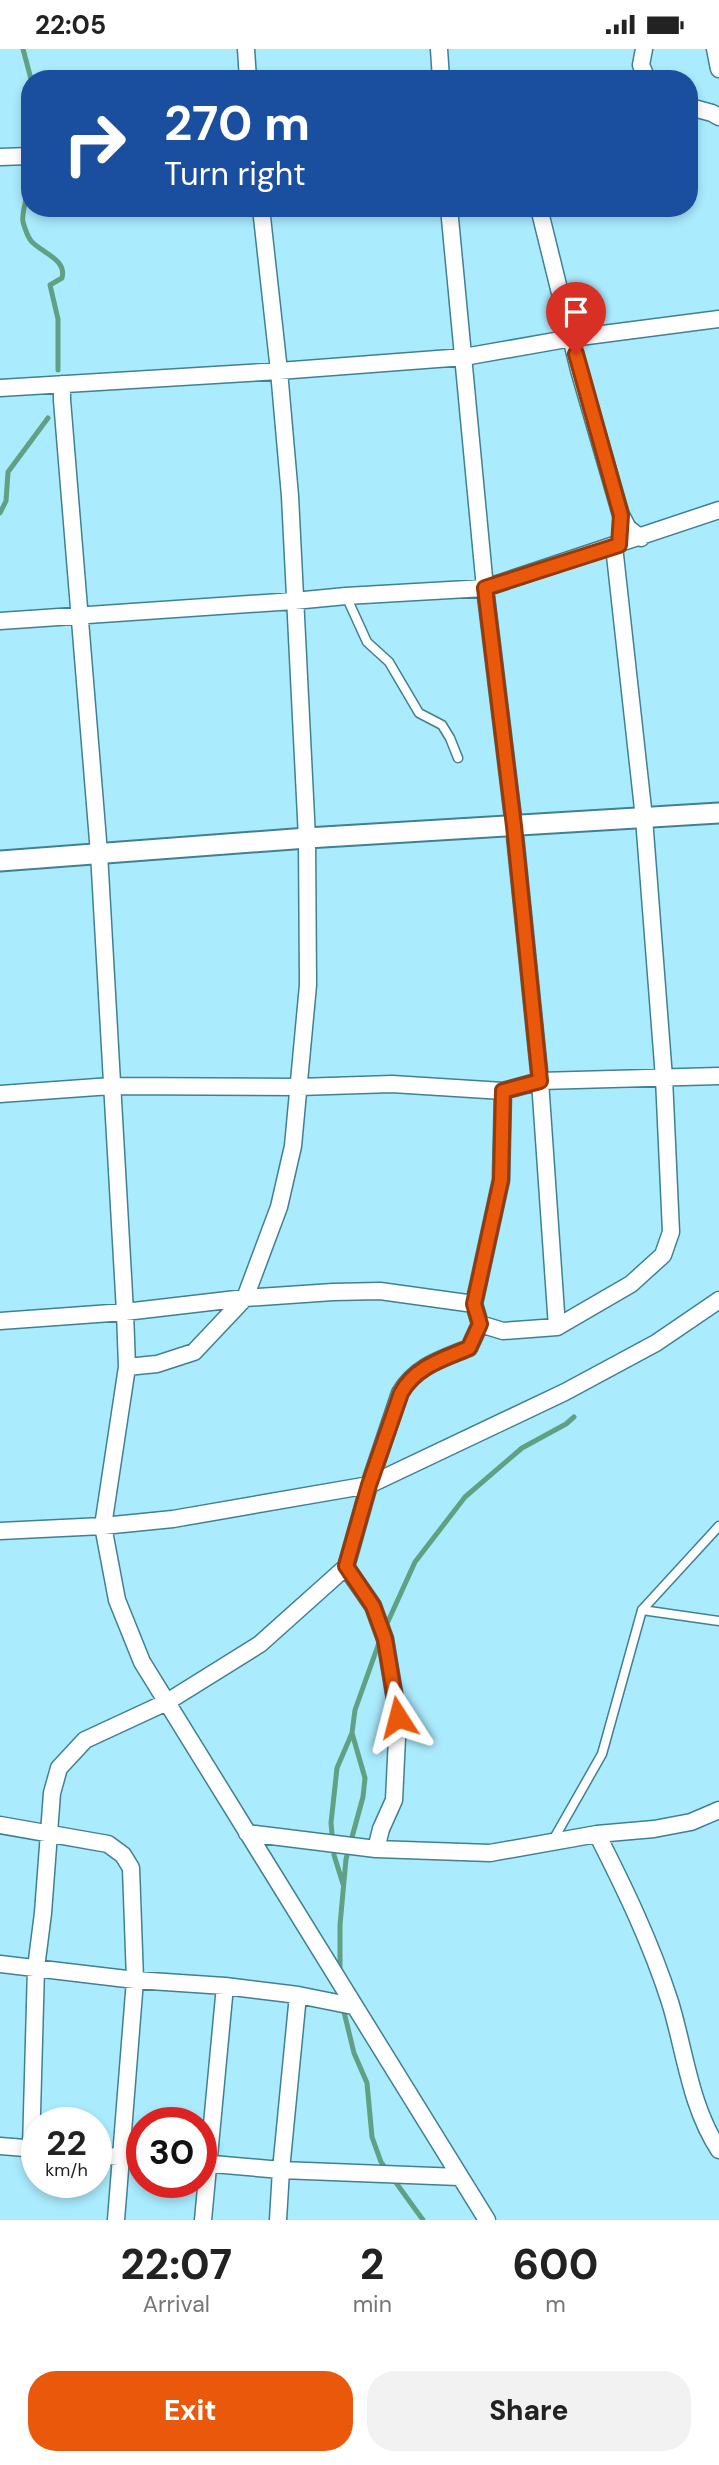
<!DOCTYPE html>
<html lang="en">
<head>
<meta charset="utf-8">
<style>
  :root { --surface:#fff; --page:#f2f2f2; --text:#222; --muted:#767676; --accent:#ea580c }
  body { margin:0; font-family:"DM Sans",sans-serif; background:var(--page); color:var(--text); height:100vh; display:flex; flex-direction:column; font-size:26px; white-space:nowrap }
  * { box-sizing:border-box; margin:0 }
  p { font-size:23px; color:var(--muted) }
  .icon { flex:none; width:38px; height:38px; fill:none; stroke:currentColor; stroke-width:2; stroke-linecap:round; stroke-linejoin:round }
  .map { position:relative; height:2171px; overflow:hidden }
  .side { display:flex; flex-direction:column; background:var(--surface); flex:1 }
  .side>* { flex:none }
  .guide { position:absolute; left:21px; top:21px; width:677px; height:147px; border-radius:28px; box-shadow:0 4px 10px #0003; background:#1a4fa0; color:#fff; overflow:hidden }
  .speed { position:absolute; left:21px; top:2058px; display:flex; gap:14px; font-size:35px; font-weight:700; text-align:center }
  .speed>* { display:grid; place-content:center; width:91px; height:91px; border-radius:50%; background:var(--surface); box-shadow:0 4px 10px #0003; line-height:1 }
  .speed small { font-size:18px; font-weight:400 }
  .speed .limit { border:10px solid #d22; background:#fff; color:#111 }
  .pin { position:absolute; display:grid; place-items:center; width:60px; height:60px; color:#fff; margin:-72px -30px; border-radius:50% 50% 50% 0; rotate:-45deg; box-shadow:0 0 7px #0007 }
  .pin .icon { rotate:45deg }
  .me { position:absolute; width:77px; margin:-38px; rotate:351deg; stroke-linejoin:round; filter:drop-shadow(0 0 5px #0008) }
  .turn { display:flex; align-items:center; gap:24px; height:147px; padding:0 28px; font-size:32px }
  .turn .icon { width:91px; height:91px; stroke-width:2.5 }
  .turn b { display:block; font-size:49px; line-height:60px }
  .eta { display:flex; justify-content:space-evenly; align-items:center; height:119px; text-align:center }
  .eta b { font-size:42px; font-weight:800; line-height:49px }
  .cta { display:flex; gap:14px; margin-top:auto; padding:14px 28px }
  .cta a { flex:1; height:80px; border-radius:28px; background:var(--accent); color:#fff; font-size:28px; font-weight:800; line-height:80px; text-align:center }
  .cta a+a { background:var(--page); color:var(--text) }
  .status { display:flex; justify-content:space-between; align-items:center; height:49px; padding:0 35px; background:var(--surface); direction:ltr }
  .status svg { height:19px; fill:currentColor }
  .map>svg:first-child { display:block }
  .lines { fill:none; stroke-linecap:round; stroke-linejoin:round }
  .stream { stroke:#60a184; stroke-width:5 }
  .service-casing { stroke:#408092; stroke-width:11 }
  .minor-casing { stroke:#408092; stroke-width:19 }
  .tertiary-casing { stroke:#408092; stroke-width:23 }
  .service { stroke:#fff; stroke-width:8 }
  .minor { stroke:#fff; stroke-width:16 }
  .tertiary { stroke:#fff; stroke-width:19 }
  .route-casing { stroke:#983908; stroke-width:18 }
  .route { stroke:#ea580c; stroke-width:12 }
</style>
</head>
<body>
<div class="status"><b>22:05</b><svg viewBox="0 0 49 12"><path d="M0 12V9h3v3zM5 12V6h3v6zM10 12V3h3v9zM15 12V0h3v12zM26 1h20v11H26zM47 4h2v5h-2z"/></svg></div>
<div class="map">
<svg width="719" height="2171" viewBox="0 0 719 2171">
  <rect width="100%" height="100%" fill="#aaebfe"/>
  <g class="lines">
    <path class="stream" d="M23,0L31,30
      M30,135C28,145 21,164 23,173C25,180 28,189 32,193C43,204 67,211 62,229L50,236L58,270V321
      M0,464L6,452L8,423L48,369
      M385,1579L415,1513L465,1448L522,1399L566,1375L574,1368
      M343,1835L334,1806L331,1774L337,1719L352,1684
      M340,1925V1876L346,1810L363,1748L365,1729L352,1684L355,1661L380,1591
      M343,1959L354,2004L367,2034L372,2088L381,2113L423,2171"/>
    <g class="service-casing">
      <path id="service" d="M346,547L367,593L389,613L419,664L442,676L450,689L458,709
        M642,1561L719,1572
        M552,1793L602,1705L642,1561L719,1477"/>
    </g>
    <g class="minor-casing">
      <path id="minor" d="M246,0L248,30
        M439,0L441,30
        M644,0L641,16L647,30
        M715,0L719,20
        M690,58L712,64L719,68
        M0,108L30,107
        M449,159L485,539L514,777L540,1032L557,1278
        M539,159L579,321L621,466L628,479L641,489
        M62,335V351L99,804L125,1263L127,1318L103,1477L117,1551L142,1613L487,2171
        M0,339L279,322L464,308L572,289L719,270
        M0,572L294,552L346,547L485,539L719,461
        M0,1045L111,1037L299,1038L392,1035L503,1042L540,1032L719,1027
        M474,1255L480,1275L503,1282L557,1278L631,1235L663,1206L671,1183L664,1029L644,769L614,497
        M0,1272L125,1263L245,1249L333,1243L380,1242L474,1255L501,1131L503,1042
        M127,1318L157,1315L194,1303L245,1249L279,1158L293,1097L308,936L307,789L290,447L279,322L261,159
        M0,1482L103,1477L173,1470L369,1436L565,1343L656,1294L719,1251
        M346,1518L373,1557L385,1590L398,1668L394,1751L381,1780L376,1800
        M0,1776L108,1795L123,1806L131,1819L135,1931L116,2171
        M247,1784L376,1800L490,1804L597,1785L654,1780L691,1773L719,1761
        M597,1785C625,1840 651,1894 670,1953C685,2002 690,2057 719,2101
        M0,1915L135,1931L225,1937L298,1946L353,1957
        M0,2097L37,2100
        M31,2100L36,1919L43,1864L52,1744L59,1719L85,1691L167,1653L260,1595L346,1518L369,1436L400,1344C416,1317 442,1310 469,1299L480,1275
        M96,2106L142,2110
        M201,2114L281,2121L459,2128
        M203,2171L225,1937
        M278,2171L281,2121L298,1946"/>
    </g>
    <g class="tertiary-casing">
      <path id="tertiary" d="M0,812L307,789L719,764"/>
    </g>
    <use href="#service" class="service"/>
    <use href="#minor" class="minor"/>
    <use href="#tertiary" class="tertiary"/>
  </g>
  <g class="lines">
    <g class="route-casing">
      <path id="route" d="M398,1668L385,1590L373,1557L346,1517L369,1436L401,1344C415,1318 443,1310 469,1299L480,1275L474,1255L501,1131L503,1042L540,1032L514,777L485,539L619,496L621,466L576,305"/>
    </g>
    <use href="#route" class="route"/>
  </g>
</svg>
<div class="speed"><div>22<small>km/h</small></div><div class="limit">30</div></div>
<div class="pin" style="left:576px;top:305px;background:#d93025"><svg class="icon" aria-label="arrive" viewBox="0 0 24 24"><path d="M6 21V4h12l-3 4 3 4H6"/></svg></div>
<svg class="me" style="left:398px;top:1668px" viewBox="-20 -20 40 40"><path d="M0-17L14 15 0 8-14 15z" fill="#ea580c" stroke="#fff" stroke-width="4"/></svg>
<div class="guide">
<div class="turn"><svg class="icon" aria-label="right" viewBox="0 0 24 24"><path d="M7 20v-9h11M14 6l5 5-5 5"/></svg><div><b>270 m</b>Turn right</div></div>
</div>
</div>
<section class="side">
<div class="eta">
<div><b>22:07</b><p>Arrival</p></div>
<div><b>2</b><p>min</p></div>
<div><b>600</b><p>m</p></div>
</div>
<div class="cta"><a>Exit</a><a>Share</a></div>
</section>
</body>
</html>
